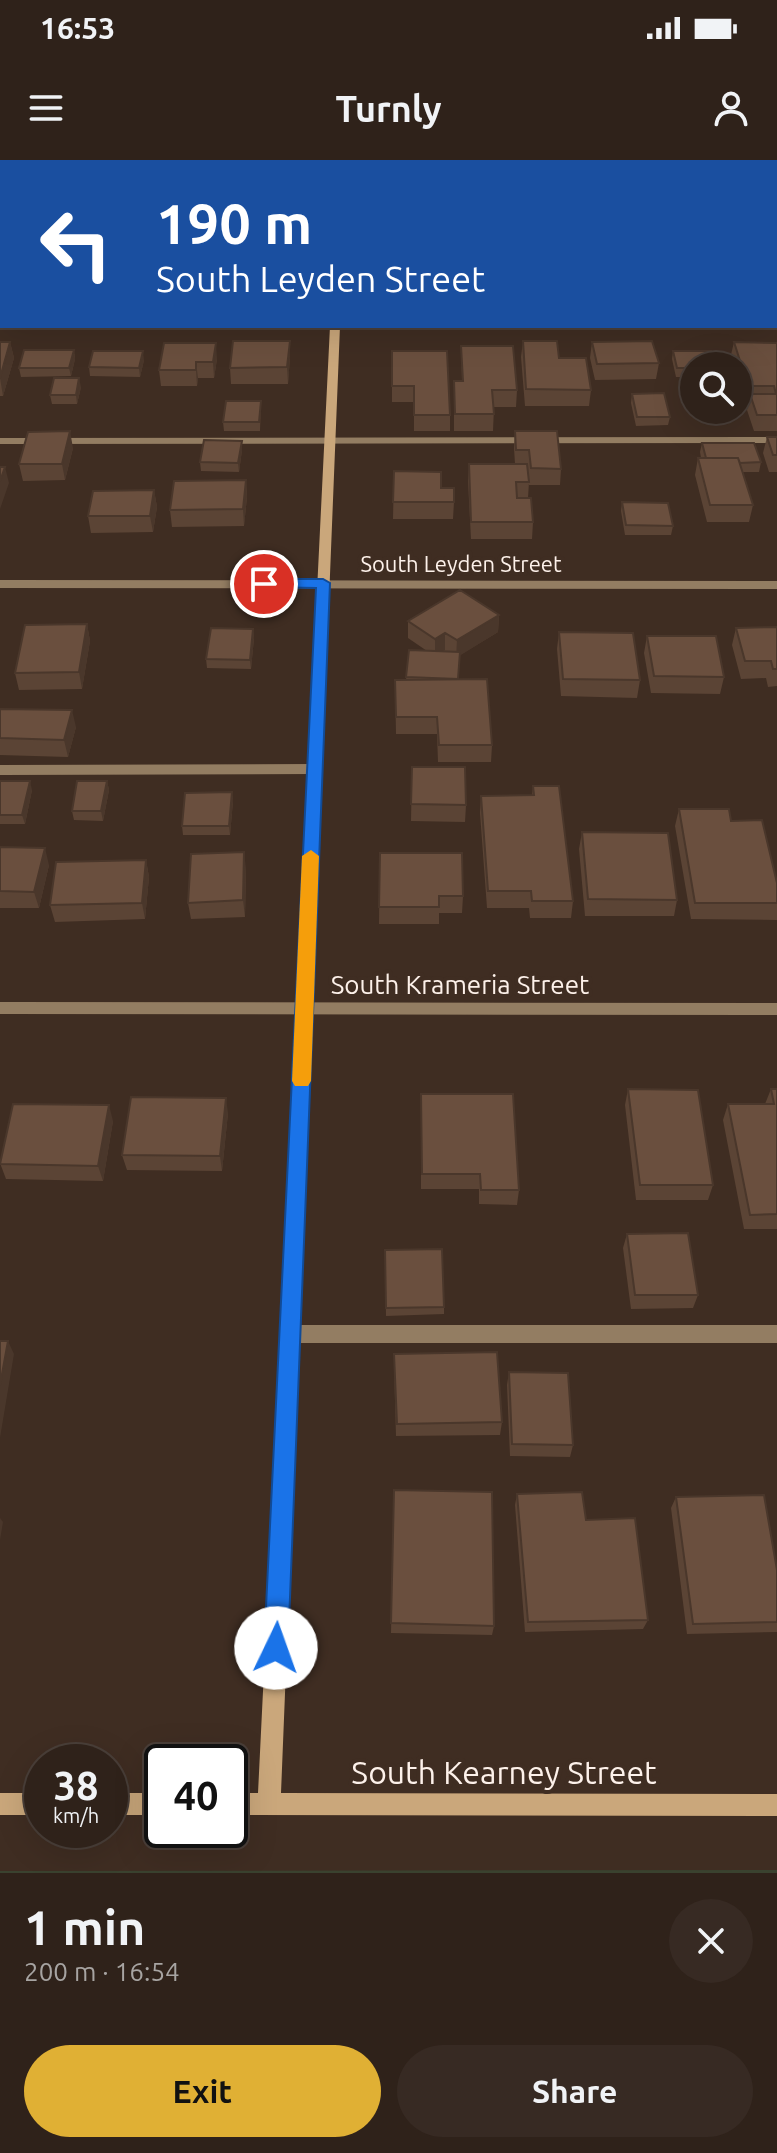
<!DOCTYPE html>
<html lang="en">
<head>
<meta charset="utf-8">
<style>
  :root { --surface:#2f221a; --page:#372a23; --text:#f1f3f6; --muted:#a7a4a2; --line:#4a3f39; --accent:#e0b034 }
  body { margin:0; font-family:Ubuntu,sans-serif; background:var(--page); color:var(--text); height:100vh; display:flex; flex-direction:column; font-size:30px; white-space:nowrap }
  * { box-sizing:border-box; margin:0 }
  p { font-size:26px; color:var(--muted) }
  .icon { flex:none; width:44px; height:44px; fill:none; stroke:currentColor; stroke-width:2; stroke-linecap:round; stroke-linejoin:round }
  .map { position:relative; height:1713px; overflow:hidden }
  .details { display:flex; flex-direction:column; background:var(--surface); flex:1 }
  .details>* { flex:none }
  .hud { position:absolute; left:0px; top:0px; width:778px; height:168px; box-shadow:0 8px 32px #0002,0 0 0 2px var(--line); background:#1a4fa0; color:#fff; overflow:hidden }
  .tools { position:absolute; left:680px; top:192px; display:grid; gap:16px }
  .tools a { display:grid; place-items:center; width:72px; height:72px; border-radius:50%; background:var(--surface); box-shadow:0 8px 32px #0002,0 0 0 2px var(--line); font-size:40px }
  .speed { position:absolute; left:24px; top:1584px; display:flex; gap:16px; font-size:40px; font-weight:700; text-align:center }
  .speed>* { display:grid; place-content:center; width:104px; height:104px; border-radius:50%; background:var(--surface); box-shadow:0 8px 32px #0002,0 0 0 2px var(--line); line-height:1 }
  .speed small { font-size:20px; font-weight:400 }
  .speed .limit { border:4px solid #111; border-radius:12px; background:#fff; color:#111 }
  .pin { position:absolute; display:grid; place-items:center; width:68px; height:68px; color:#fff; margin:-34px; border:4px solid #fff; border-radius:50%; box-shadow:0 2px 8px #0007 }
  .me { position:absolute; width:88px; margin:-44px; rotate:3deg; stroke-linejoin:round; filter:drop-shadow(0 0 6px #0008) }
  .turn { display:flex; align-items:center; gap:28px; height:168px; padding:0 24px; font-size:36px }
  .turn .icon { width:104px; height:104px; stroke-width:2.5 }
  .turn b { display:block; font-size:56px; line-height:68px }
  .round { display:grid; place-items:center; flex:none; width:84px; height:84px; border-radius:42px; background:var(--page) }
  .headline { display:flex; align-items:center; justify-content:space-between; height:136px; padding:0 24px }
  h1 { font-size:48px; font-weight:700; line-height:60px }
  .action { display:flex; gap:16px; margin-top:auto; padding:16px 24px }
  .action a { flex:1; height:92px; border-radius:48px; background:var(--accent); color:#111; font-size:32px; font-weight:700; line-height:92px; text-align:center }
  .action a+a { background:var(--page); color:var(--text) }
  .status { display:flex; justify-content:space-between; align-items:center; height:56px; padding:0 40px; background:var(--surface); direction:ltr }
  .status svg { height:22px; fill:currentColor }
  header { display:flex; justify-content:space-between; align-items:center; height:104px; padding:0 24px; background:var(--surface); font-size:36px; font-weight:700 }
  .map>svg:first-child { display:block }
  .green { fill:#3a422f }
  .lines { fill:none; stroke-linecap:round; stroke-linejoin:round }
  .lane { fill:#937d62; fill-rule:evenodd }
  .street { fill:#937d62; fill-rule:evenodd }
  .secondary { fill:#caa77b; fill-rule:evenodd }
  .wall { fill:#5b4435 }
  .shaded-wall { fill:#4a372b }
  .building { fill:#6a4f3e; stroke:#4a372b; stroke-width:2 }
  .route { fill:#1a73e8; stroke:#114b97; stroke-width:2 }
  .slow { fill:#f59e0b }
  .labels { text-anchor:middle; stroke-width:8; stroke-linejoin:round; paint-order:stroke }
  .far-street-label { font-size:22px; fill:#fdf1ea; stroke:#3f2d22 }
  .street-label { font-size:26px; fill:#fdf1ea; stroke:#3f2d22 }
  .near-street-label { font-size:32px; fill:#fdf1ea; stroke:#3f2d22 }
</style>
</head>
<body>
<div class="status"><b>16:53</b><svg viewBox="0 0 49 12"><path d="M0 12V9h3v3zM5 12V6h3v6zM10 12V3h3v9zM15 12V0h3v12zM26 1h20v11H26zM47 4h2v5h-2z"/></svg></div>
<header><svg class="icon" aria-label="menu" viewBox="0 0 24 24"><path d="M4 6h16M4 12h16M4 18h16"/></svg>Turnly<svg class="icon" aria-label="person" viewBox="0 0 24 24"><circle cx="12" cy="8" r="4"/><path d="M4 21q1-7 8-7t8 7"/></svg></header>
<div class="map">
<svg width="777" height="1713" viewBox="0 0 777 1713">
  <rect width="100%" height="100%" fill="#3f2d22"/>
  <path class="green" d="M777,1710V1713H0V1711Z"/>
  <g class="lines">
    <path class="lane" d="M0,0H5L1,3Z
      M33,0H51L53,2H35Z
      M0,15H2V21H0Z
      M0,36H2V42H0Z
      M777,277V283L0,284V278Z
      M314,604L321,609L314,614L0,615V605Z
      M290,1165H777V1183H290L283,1180L281,1174L283,1168Z"/>
    <path class="street" d="M776,159H777V165H776Z
      M0,160H2V166H0Z
      M0,420L777,421V429L0,428Z
      M0,842L777,843V855L0,854Z"/>
    <path class="secondary" d="M342,0H350V2H342Z
      M330,166H340L281,1633L777,1634V1656L230,1655V1633H258Z
      M0,1633H42V1655H0Z
      M110,1633H162V1655H110Z"/>
  </g>
  <path class="wall" d="M0,61H2V130H0Z
    M290,181V197L288,224H231L230,208Z
    M523,181L559,198L591,230L589,246H525L521,197Z
    M0,182H10L14,198L3,236H0Z
    M592,182L659,203L656,219L595,220L590,198Z
    M734,182L777,183V271H754L747,250L748,242H744L738,222V206H733L730,199Z
    M164,183L217,199L214,218H198L197,226H161L159,210Z
    M461,186L517,230L516,247H494L493,271H454V221H462Z
    M74,190L75,199L71,216L21,217L19,208Z
    M392,191L450,255V271H414V242H392Z
    M673,191L694,206V217H676L672,199Z
    M144,200L140,217L90,216L89,207Z
    M81,227L77,244H52L50,235Z
    M632,234L670,257L668,265L636,266L631,243Z
    M261,241L260,271H224L223,262Z
    M515,271L561,309L560,325H529L528,307L529,322L528,338L533,362L532,379H471L468,321L469,304H515L514,288Z
    M767,277H777V312H769L763,293Z
    M702,283L761,302L759,312H743L753,345L749,362H707L695,315L698,298H701L700,292Z
    M73,288L65,320L23,321L19,304Z
    M242,290L239,312L201,311L200,302Z
    M394,311L441,328L454,342L453,359H393Z
    M246,320L247,337L244,366L172,367L170,350Z
    M154,330L157,347L153,372L91,373L88,356Z
    M622,342L673,366L671,375H625L621,351Z
    M499,455L498,472L460,495L458,519L492,585L491,602H438L437,574H396L395,520H406L409,490L427,491L408,478V461Z
    M87,464L90,481L82,529L19,530L15,513Z
    M777,467V526L768,527L766,518L741,519L732,485L736,468Z
    M253,469L254,478L251,509L207,508L206,499Z
    M559,472L640,520L637,538L561,536L557,489Z
    M647,476L724,517L720,534L651,533L644,493Z
    M0,549L76,567L68,597L0,595Z
    M412,607L466,645L465,662L411,661Z
    M0,621L32,630L25,664H0Z
    M107,621L109,630L103,661L74,660L72,651Z
    M533,626L573,741L571,758H530L529,748H487L480,653L481,636L532,635Z
    M232,632L233,641L230,675H183L182,666Z
    M679,649L731,661L777,723V760L691,759L675,666Z
    M582,672L677,740L674,756H585L579,689Z
    M0,687L49,705L39,748H0Z
    M380,693L463,736L462,753H439V764H379Z
    M146,700L149,717L145,759L55,762L50,745Z
    M246,709L245,757L191,759L188,743Z
    M628,929L713,1025L708,1040H636L625,945Z
    M771,929H777V1069H744L723,960L728,944H765Z
    M421,950L519,1030L517,1045L479,1044V1029H421Z
    M228,953L222,1011L127,1010L122,995Z
    M113,961L103,1021L6,1019L0,1003Z
    M627,1074L698,1135L693,1148L631,1149L623,1088Z
    M385,1090L444,1147V1154L386,1156Z
    M394,1208L502,1262L500,1275L396,1276Z
    M509,1212L573,1285L570,1297L510,1296L507,1225Z
    M394,1330L494,1466L492,1475L391,1473Z
    M517,1334L586,1360L648,1460L643,1469L525,1472L515,1345Z
    M676,1337L777,1410V1472L687,1474L671,1348Z"/>
  <path class="shaded-wall" d="M290,181V197L288,224L287,207Z
    M10,182L14,198L3,236L0,218Z
    M216,183L217,199L214,218L213,202Z
    M74,190L75,199L71,216L69,208Z
    M143,191L144,200L140,217L139,208Z
    M196,202L198,218L197,226L196,210Z
    M79,218L81,227L77,244L76,235Z
    M70,271L73,288L65,320L62,304Z
    M242,281V290L239,312L238,303Z
    M5,307L9,323L0,349V321Z
    M246,320L247,337L244,366L243,349Z
    M154,330L157,347L153,372L150,356Z
    M499,455L498,472L456,498L457,480Z
    M87,464L90,481L82,529L79,512Z
    M253,469L254,478L251,509L250,500Z
    M445,473V490L435,496V479Z
    M72,550L76,567L68,597L64,580Z
    M30,621L32,630L25,664L22,655Z
    M107,621L109,630L103,661L101,651Z
    M232,632L233,641L230,675L229,666Z
    M45,688L49,705L39,748L34,732Z
    M244,692L246,709L245,757L243,740Z
    M146,700L149,717L145,759L142,743Z
    M226,938L228,953L222,1011L220,996Z
    M109,945L113,961L103,1021L98,1006Z
    M8,1181L14,1194L0,1278V1225Z
    M0,1358L3,1362L0,1380Z"/>
  <path class="building" d="M111,0L185,2H110Z
    M407,0H525L526,2H408Z
    M0,61H2V108H0Z
    M233,181H290L287,207L230,208Z
    M523,181H557L559,198H586L591,230L526,229Z
    M652,181L659,203L597,204L592,182Z
    M0,182H10L0,218Z
    M734,182L777,183V255H757L750,234H776L774,226H748Z
    M164,183H216L213,202H196V210H159Z
    M461,186H513L517,230H492L494,254H455L454,221H463Z
    M24,190H74L69,208H19Z
    M93,191H143L139,208L89,207Z
    M392,191H447L450,255H414V226H392Z
    M673,191H711L715,206H694V208H677Z
    M54,218H79L76,235H50Z
    M664,233L670,257H637L632,234Z
    M226,241H261L259,262H223Z
    M70,271L62,304H19L28,272Z
    M515,271H557L561,309L531,308L529,290H516Z
    M767,277H777V295H773Z
    M204,280L242,281L238,303L200,302Z
    M702,283H754L761,302L740,303L738,298H706Z
    M698,298H738L753,345H710Z
    M469,304H527L529,322H516L517,338H531L533,362H471Z
    M0,307H5L0,321Z
    M394,311L441,312V328H454V342H393Z
    M246,320L243,349L170,350L174,321Z
    M154,330L150,356H88L93,331Z
    M622,342L668,343L673,366L626,365Z
    M460,430L499,455L457,480L445,473L435,479L408,461Z
    M87,464L79,512L15,513L25,465Z
    M777,467V509H773L771,501H745L736,468Z
    M211,468L253,469L250,500L206,499Z
    M559,472L633,473L640,520L563,519Z
    M647,476H716L724,517L654,516Z
    M409,490L460,492L458,519L406,517Z
    M487,519L492,585H439L437,557H396L395,520Z
    M0,549L72,550L64,580L0,578Z
    M412,607H465L466,645L411,644Z
    M0,621H30L22,655H0Z
    M77,621H107L101,651H72Z
    M533,626H559L573,741H532L531,731H488L481,636L534,635Z
    M232,632L229,666H182L185,633Z
    M679,649H729L731,661L762,660L777,723V743H695Z
    M582,672L668,673L677,740L588,739Z
    M0,687L45,688L34,732L0,731Z
    M244,692L243,740L188,743L191,694Z
    M380,693H462L463,736H439V747H379Z
    M146,700L142,743L50,745L56,702Z
    M628,929L698,930L713,1025H640Z
    M771,929H777V1054L750,1055L728,944H774Z
    M421,934H513L519,1030H481L480,1014H422Z
    M131,937L226,938L220,996L122,995Z
    M13,944L109,945L98,1006L0,1004Z
    M688,1073L698,1135H635L627,1074Z
    M442,1089L444,1147L386,1148L385,1090Z
    M0,1181H8L0,1225Z
    M497,1192L502,1262L397,1264L394,1194Z
    M509,1212L568,1213L573,1285L512,1284Z
    M394,1330L492,1332L494,1466L391,1463Z
    M582,1332L586,1360L635,1358L648,1460L528,1462L517,1334Z
    M764,1335L777,1410V1462L693,1464L676,1337Z"/>
  <path class="route" d="M264,419H323L330,423L288,1488L284,1496L276,1500L267,1496L264,1488L316,428L259,427V421Z"/>
  <path class="slow" d="M311,690L319,696L311,921L308,926H295L292,921L302,696Z"/>
  <g class="labels">
    <g class="far-street-label">
      <text x="461" y="412">South Leyden Street</text>
    </g>
    <g class="street-label">
      <text x="460" y="834">South Krameria Street</text>
    </g>
    <g class="near-street-label">
      <text x="504" y="1624">South Kearney Street</text>
    </g>
  </g>
</svg>
<div class="tools">
<a><svg class="icon" aria-label="search" viewBox="0 0 24 24"><circle cx="10" cy="10" r="6"/><path d="M15 15l6 6"/></svg></a>
</div>
<div class="speed"><div>38<small>km/h</small></div><div class="limit">40</div></div>
<div class="pin" style="left:264px;top:424px;background:#d93025"><svg class="icon" aria-label="arrive" viewBox="0 0 24 24"><path d="M6 21V4h12l-3 4 3 4H6"/></svg></div>
<svg class="me" style="left:276px;top:1488px" viewBox="-20 -20 40 40"><circle r="19" fill="#fff"/><path d="M0-13L10 11 0 6-10 11z" fill="#1a73e8"/></svg>
<div class="hud">
<div class="turn"><svg class="icon" aria-label="left" viewBox="0 0 24 24"><path d="M17 20v-9H6M10 6l-5 5 5 5"/></svg><div><b>190 m</b>South Leyden Street</div></div>
</div>
</div>
<section class="details">
<div class="headline"><div><h1>1 min</h1><p>200 m · 16:54</p></div><a class="round"><svg class="icon" aria-label="close" viewBox="0 0 24 24"><path d="M6 6l12 12M18 6L6 18"/></svg></a></div>
<div class="action"><a>Exit</a><a>Share</a></div>
</section>
</body>
</html>
